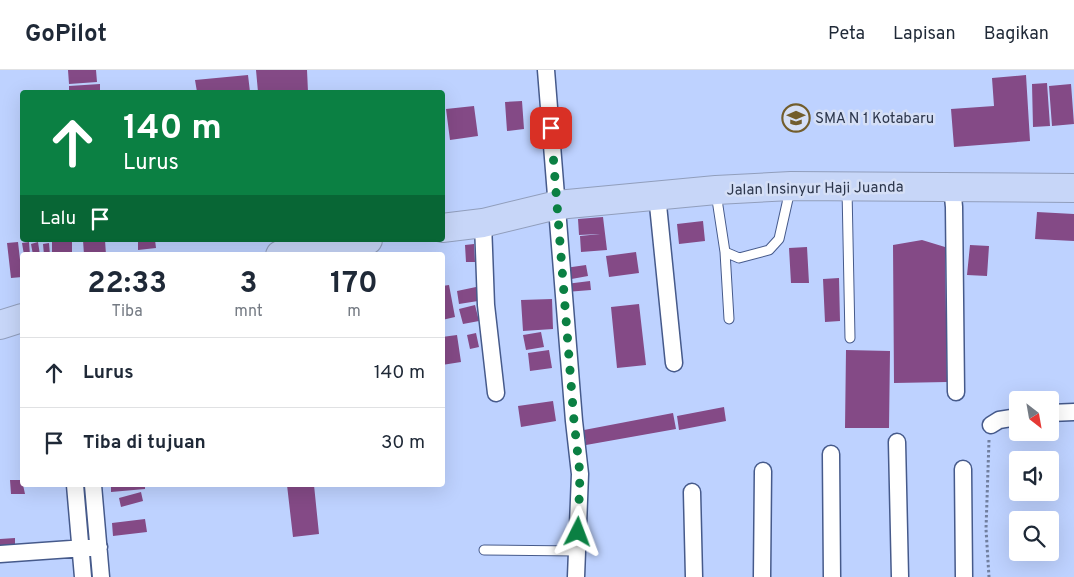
<!DOCTYPE html>
<html lang="id">
<head>
<meta charset="utf-8">
<style>
  :root { --surface:#fff; --page:#f2f2f3; --text:#1f2937; --muted:#747a83; --line:#e0e1e3 }
  body { margin:0; font-family:Overpass,sans-serif; background:var(--page); color:var(--text); height:100vh; display:flex; flex-direction:column; font-size:19px; white-space:nowrap }
  * { box-sizing:border-box; margin:0 }
  p { font-size:16px; color:var(--muted) }
  .icon { flex:none; width:28px; height:28px; fill:none; stroke:currentColor; stroke-width:2; stroke-linecap:round; stroke-linejoin:round }
  .map { position:relative; flex:1; overflow:hidden }
  .details { position:absolute; left:20px; top:182px; width:425px; height:235px; display:flex; flex-direction:column; background:var(--surface); border-radius:5px; box-shadow:0 5px 20px #0002 }
  .details>* { flex:none }
  .banner { position:absolute; left:20px; top:20px; width:425px; height:152px; border-radius:5px; box-shadow:0 5px 20px #0002; background:#0b8043; color:#fff; overflow:hidden }
  .needle { width:32px; rotate:149deg }
  .tools { position:absolute; left:1009px; top:321px; display:grid; gap:10px }
  .tools a { display:grid; place-items:center; width:50px; height:50px; border-radius:5px; background:var(--surface); box-shadow:0 5px 20px #0002; font-size:25px }
  .pin { position:absolute; display:grid; place-items:center; width:42px; height:42px; color:#fff; margin:-21px; border-radius:10px; box-shadow:0 2px 8px #0006 }
  .me { position:absolute; width:55px; margin:-28px; rotate:3deg; stroke-linejoin:round; filter:drop-shadow(0 0 4px #0008) }
  .turn { display:flex; align-items:center; gap:18px; height:105px; padding:0 20px; font-size:22px }
  .turn .icon { width:65px; height:65px; stroke-width:2.5 }
  .turn b { display:block; font-size:35px; line-height:42px }
  .then { display:flex; align-items:center; height:48px; padding:0 20px; background:#0003; gap:10px; font-size:19px }
  .eta { display:flex; justify-content:space-evenly; align-items:center; height:85px; text-align:center }
  .eta b { font-size:30px; font-weight:700; line-height:35px }
  ul { padding:0; list-style:none }
  li { display:flex; align-items:center; gap:15px; height:70px; padding:0 20px; border-top:1px solid var(--line) }
  li div { flex:1 }
  li b { display:block; font-size:19px }
  li em { font-style:normal }
  header { display:flex; align-items:center; gap:30px; box-sizing:border-box; height:70px; padding:0 25px; background:var(--surface); border-bottom:1px solid var(--line) }
  header strong { font-size:24px }
  nav { display:flex; gap:28px; margin-inline-start:auto; font-size:18px }
  .map>svg:first-child { display:block }
  .building { fill:#844a86 }
  .lines { fill:none; stroke-linecap:round; stroke-linejoin:round }
  .lane-casing { stroke:#465a8b; stroke-width:11 }
  .street-casing { stroke:#465a8b; stroke-width:19 }
  .highway-casing { stroke:#919ebc; stroke-width:30 }
  .path { stroke:#717fa0; stroke-width:3; stroke-dasharray:2.5 2.5; stroke-linecap:butt }
  .lane { stroke:#fff; stroke-width:9 }
  .street { stroke:#fff; stroke-width:16 }
  .highway { stroke:#c7d6f8; stroke-width:28 }
  .route { stroke:#0b8043; stroke-width:9; stroke-dasharray:0 16.2 }
  .labels { text-anchor:middle; stroke-width:5; stroke-linejoin:round; paint-order:stroke }
  .poi-label { font-size:15px; fill:#2c364c; stroke:#d5dff6; text-anchor:start }
  .street-label { font-size:15px; fill:#2c364c; stroke:#d5dff6 }
</style>
</head>
<body>
<header>
<strong>GoPilot</strong>
<nav><a>Peta</a><a>Lapisan</a><a>Bagikan</a></nav>
</header>
<div class="map">
<svg width="1074" height="507" viewBox="0 0 1074 507">
  <rect width="100%" height="100%" fill="#bed2ff"/>
  <path class="building" d="M68,0H96L97,12L69,14Z
    M256,0H307L308,22H258Z
    M248,5L250,22H197L195,10Z
    M1026,5L1030,71L954,77L951,39L994,36L992,8Z
    M1047,13L1050,56L1033,57L1032,14Z
    M100,14V22H69V16Z
    M1071,14L1074,54L1052,56L1049,16Z
    M522,31L524,59L507,61L505,32Z
    M474,36L478,66L450,70L446,39Z
    M1037,142L1074,144V171L1035,169Z
    M603,147L607,180L581,182L580,166L600,164L579,165L578,149Z
    M703,151L705,171L679,174L677,154Z
    M52,170H72V185H52Z
    M83,170H105L106,185H84Z
    M138,170H155L156,178L138,180Z
    M922,170L945,177L947,312L894,313L893,175Z
    M18,172L22,207L11,208L7,173Z
    M29,172L30,185H24L22,173Z
    M38,172L40,185H33L31,174Z
    M49,173L50,185H44L43,174Z
    M474,174L475,192H466L465,175Z
    M970,175L989,176L987,206L967,205Z
    M807,177L809,213H791L789,178Z
    M636,182L639,203L609,207L606,186Z
    M586,195L588,206L566,210L565,198Z
    M839,208L840,251L825,252L823,209Z
    M590,211L591,220L566,222V214Z
    M449,215L455,247L442,250V216Z
    M476,217L478,231L459,234L457,221Z
    M552,229L553,259L523,261L521,230Z
    M639,234L646,295L617,298L611,237Z
    M475,235L479,251L463,254L459,239Z
    M541,262L544,277L526,280L523,265Z
    M476,263L479,277L470,279L467,265Z
    M457,265L461,292L442,295V267Z
    M549,280L552,298L530,301L528,283Z
    M846,280L890,281L889,358H845Z
    M553,331L556,351L521,357L518,336Z
    M724,337L726,351L679,360L677,346Z
    M673,343L676,359L586,375L584,360Z
    M10,410H22L25,424H11Z
    M111,415H145V419L111,422Z
    M287,415H314L319,464L293,467Z
    M141,422L143,431L121,437L119,428Z
    M145,449L147,462L113,466L112,453Z
    M15,468V477L0,478V469Z"/>
  <g class="lines">
    <g class="lane-casing">
      <path id="lane" d="M847,119L850,268
        M716,123L725,182L729,249
        M725,182L739,188L769,180L779,169L790,120
        M484,480L577,481"/>
    </g>
    <g class="street-casing">
      <path id="street" d="M546,0L574,351L580,404L576,507
        M952,116L954,137L956,322
        M657,125L674,293
        M483,153L486,235L496,323
        M1050,343L1074,342
        M991,355L999,350L1018,347
        M897,372L900,507
        M831,384L832,507
        M963,399L964,507
        M75,415L83,507
        M93,415L101,507
        M692,422L694,507
        M0,484L99,477
        M762,507L763,401"/>
    </g>
    <g class="highway-casing">
      <path id="highway" d="M442,158L483,153L557,135L716,120L791,116L1074,118
        M280,185L368,170
        M0,255L22,248"/>
    </g>
    <path class="path" d="M989,370L986,459L989,507"/>
    <use href="#lane" class="lane"/>
    <use href="#street" class="street"/>
    <use href="#highway" class="highway"/>
  </g>
  <g class="lines">
    <path class="route" d="M551,58L574,351L580,404L578,462"/>
  </g>
  <defs>
    <g id="school-ring" transform="scale(1.4375)"><circle r="9.5" fill="#d5dff6" stroke="#725d2c" stroke-width="1.5"/><path d="M0-5L7-2L0 1L-7-2ZM-4 1L0 2.5L4 1V4Q0 6-4 4Z" fill="#725d2c"/></g>
  </defs>
  <g fill-rule="evenodd">
    <use href="#school-ring" x="796" y="48"/>
  </g>
  <g class="labels">
    <g class="poi-label">
      <text x="815" y="53">SMA N 1 Kotabaru</text>
    </g>
    <g class="street-label">
      <text transform="translate(815 118) rotate(-1)" y="5">Jalan Insinyur Haji Juanda</text>
    </g>
  </g>
</svg>
<div class="tools">
<a><svg class="needle" viewBox="-14 -14 28 28"><path d="M0-13l5 13h-10z" fill="#e53935"/><path d="M0 13l5-13h-10z" fill="#747a83"/></svg></a>
<a><svg class="icon" aria-label="sound" viewBox="0 0 24 24"><path d="M4 9h4l5-4v14l-5-4H4zM17 9q2 3 0 6"/></svg></a>
<a><svg class="icon" aria-label="search" viewBox="0 0 24 24"><circle cx="10" cy="10" r="6"/><path d="M15 15l6 6"/></svg></a>
</div>
<div class="pin" style="left:551px;top:58px;background:#d93025"><svg class="icon" aria-label="arrive" viewBox="0 0 24 24"><path d="M6 21V4h12l-3 4 3 4H6"/></svg></div>
<svg class="me" style="left:578px;top:462px" viewBox="-20 -20 40 40"><path d="M0-17L14 15 0 8-14 15z" fill="#0b8043" stroke="#fff" stroke-width="4"/></svg>
<div class="banner">
<div class="turn"><svg class="icon" aria-label="ahead" viewBox="0 0 24 24"><path d="M12 20V5M6 11l6-6 6 6"/></svg><div><b>140 m</b>Lurus</div></div>
<div class="then">Lalu<svg class="icon" aria-label="arrive" viewBox="0 0 24 24"><path d="M6 21V4h12l-3 4 3 4H6"/></svg></div>
</div>
<section class="details">
<div class="eta">
<div><b>22:33</b><p>Tiba</p></div>
<div><b>3</b><p>mnt</p></div>
<div><b>170</b><p>m</p></div>
</div>
<ul>
<li><svg class="icon" aria-label="ahead" viewBox="0 0 24 24"><path d="M12 20V5M6 11l6-6 6 6"/></svg><div><b>Lurus</b></div><em>140 m</em></li>
<li><svg class="icon" aria-label="arrive" viewBox="0 0 24 24"><path d="M6 21V4h12l-3 4 3 4H6"/></svg><div><b>Tiba di tujuan</b></div><em>30 m</em></li>
</ul>
</section>
</div>
</body>
</html>
